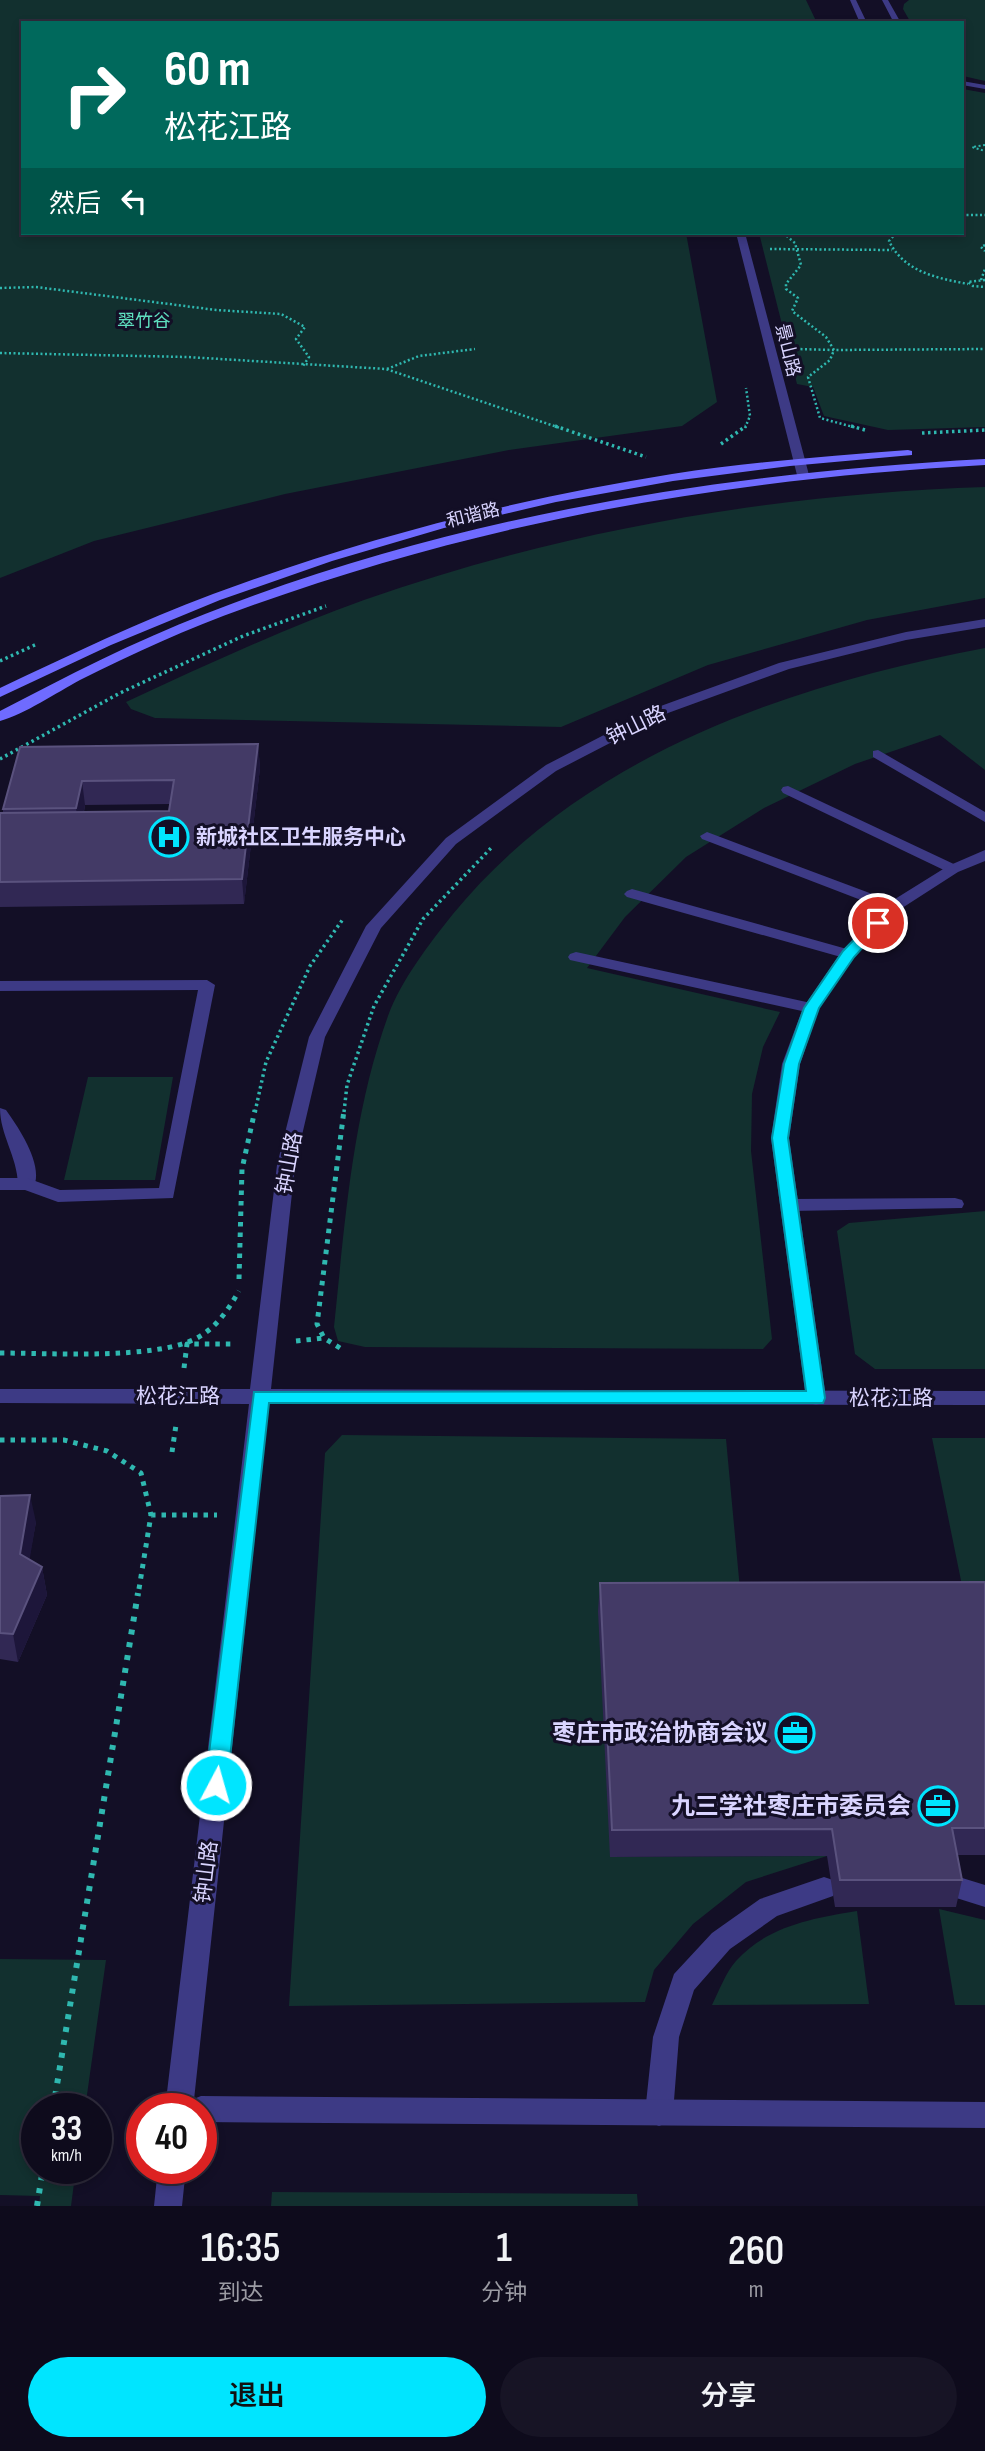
<!DOCTYPE html>
<html lang="zh">
<head>
<meta charset="utf-8">
<style>
  :root { --surface:#0e0b1c; --page:#171425; --text:#f1f3f6; --muted:#9b9ba3; --line:#2e2b3b; --accent:#00e5ff }
  body { margin:0; font-family:"Sofia Sans Condensed","Noto Sans SC",sans-serif; background:var(--page); color:var(--text); height:100vh; display:flex; flex-direction:column; font-size:26px; white-space:nowrap }
  * { box-sizing:border-box; margin:0 }
  p { font-size:23px; color:var(--muted) }
  .icon { flex:none; width:38px; height:38px; fill:none; stroke:currentColor; stroke-width:2; stroke-linecap:round; stroke-linejoin:round }
  .map { position:relative; height:2206px; overflow:hidden }
  .side { display:flex; flex-direction:column; background:var(--surface); flex:1 }
  .side>* { flex:none }
  .hud { position:absolute; left:21px; top:21px; width:943px; height:214px; border-radius:0px; box-shadow:0 4px 10px #0003,0 0 0 2px var(--line); background:#00695c; color:#fff; overflow:hidden }
  .speed { position:absolute; left:21px; top:2093px; display:flex; gap:14px; font-size:35px; font-weight:700; text-align:center }
  .speed>* { display:grid; place-content:center; width:91px; height:91px; border-radius:50%; background:var(--surface); box-shadow:0 4px 10px #0003,0 0 0 2px var(--line); line-height:1 }
  .speed small { font-size:18px; font-weight:400 }
  .speed .limit { border:10px solid #d22; background:#fff; color:#111 }
  .pin { position:absolute; display:grid; place-items:center; width:60px; height:60px; color:#fff; margin:-30px; border:4px solid #fff; border-radius:50%; box-shadow:0 2px 7px #0007 }
  .me { position:absolute; width:77px; margin:-38px; rotate:6deg; stroke-linejoin:round; filter:drop-shadow(0 0 5px #0008) }
  .turn { display:flex; align-items:center; gap:24px; height:147px; padding:0 28px; font-size:32px }
  .turn .icon { width:91px; height:91px; stroke-width:2.5 }
  .turn b { display:block; font-size:49px; line-height:60px }
  .then { display:flex; align-items:center; height:66px; padding:0 28px; background:#0003; gap:14px; font-size:26px }
  .eta { display:flex; justify-content:space-evenly; align-items:center; height:119px; text-align:center }
  .eta b { font-size:42px; font-weight:600; line-height:49px }
  .primary-button { display:flex; gap:14px; margin-top:auto; padding:14px 28px }
  .primary-button a { flex:1; height:80px; border-radius:42px; background:var(--accent); color:#111; font-size:28px; font-weight:600; line-height:80px; text-align:center }
  .primary-button a+a { background:var(--page); color:var(--text) }
  .map>svg:first-child { display:block }
  .green { fill:#12302f }
  .lines { fill:none; stroke-linecap:round; stroke-linejoin:round }
  .path-far4 { stroke:#2fb8b0; stroke-width:2; stroke-dasharray:2 2.5; stroke-linecap:butt }
  .path-far3 { stroke:#2fb8b0; stroke-width:2.5; stroke-dasharray:2 2.5; stroke-linecap:butt }
  .path-far2 { stroke:#2fb8b0; stroke-width:3.5; stroke-dasharray:2.5 3.5; stroke-linecap:butt }
  .path-far1 { stroke:#2fb8b0; stroke-width:5; stroke-dasharray:4.5 6; stroke-linecap:butt }
  .path { stroke:#2fb8b0; stroke-width:6; stroke-dasharray:5 8; stroke-linecap:butt }
  .service { fill:#3d3a85; fill-rule:evenodd }
  .minor { fill:#3d3a85; fill-rule:evenodd }
  .tertiary { fill:#3d3a85; fill-rule:evenodd }
  .secondary { fill:#6f6bff; fill-rule:evenodd }
  .wall { fill:#312854; fill-rule:evenodd }
  .shaded-wall { fill:#1d163a }
  .building { fill:#433a66; stroke:#5a527e; stroke-width:2 }
  .route { fill:#00e5ff; stroke:#0095a6; stroke-width:2 }
  .labels { text-anchor:middle; stroke-width:6; stroke-linejoin:round; paint-order:stroke }
  .far-park-label { font-size:18px; fill:#5fe0c0; stroke:#130f26 }
  .far-street-label { font-size:18px; fill:#d9d4ff; stroke:#130f26 }
  .street-label { font-size:21px; fill:#d9d4ff; stroke:#130f26 }
  .poi-label { font-size:21px; font-weight:bold; fill:#d9d4ff; stroke:#130f26; text-anchor:start }
  .near-poi-label { font-size:24px; font-weight:bold; fill:#d9d4ff; stroke:#130f26; text-anchor:end }
</style>
</head>
<body>
<div class="map">
<svg width="985" height="2206" viewBox="0 0 985 2206">
  <rect width="100%" height="100%" fill="#130f26"/>
  <path class="green" d="M0,0H806L817,23H23V233H686L717,402L682,426L509,450L285,494L94,541L0,578Z
    M909,0H985V81L963,76L962,23H911L903,9L904,4Z
    M963,89L985,93V427L888,430L824,416L813,387L797,384L759,233H962Z
    M985,487V598L867,620L708,665L561,727L155,718L131,709L126,702C204,666 283,629 364,600C563,530 775,494 985,487Z
    M985,648V770L940,735L855,764L764,808L686,857L625,917L587,968L780,1012L763,1047L752,1094L751,1151L772,1339L763,1349L365,1347L338,1341L334,1327C345,1222 352,1116 388,1016C401,980 430,943 453,914C583,755 789,685 985,648Z
    M88,1077H173L155,1180H64Z
    M985,1211V1369H875L855,1354L837,1231L849,1223Z
    M342,1435L726,1439L742,1611L610,1857L827,1856L746,1882L693,1924L654,1970L645,2002L289,2006L325,1453Z
    M932,1438H985V1610H967Z
    M939,1909L985,1920V2005H955Z
    M857,1911L869,2004L712,2005C719,1991 726,1972 736,1961C767,1926 814,1918 857,1911Z
    M0,1959L106,1960L85,2109H37V2168H76L71,2206H39L40,2196L0,2195Z
    M272,2192L637,2194L638,2206H271Z"/>
  <g class="lines">
    <path class="path-far4" d="M985,145L972,147L985,151"/>
    <path class="path-far3" d="M962,215H985
      M783,233L795,243L801,265L786,284V289L798,298L792,311L826,337L834,350L985,349
      M896,233L889,241C904,272 937,278 968,284
      M985,245L981,247L985,251
      M770,249L892,250
      M981,280L985,269
      M985,280L968,282L973,286L985,287
      M0,288L36,287L216,310L281,314L305,327L296,339L309,357L303,366
      M796,349L834,350L830,360L808,377L820,418L857,428
      M0,353L187,357L386,369L560,428
      M387,369L419,356L475,349
      M745,428L750,416L746,388"/>
    <path class="path-far2" d="M555,426L646,457
      M851,426L865,430
      M922,433L985,430
      M721,444L746,426
      M0,661L37,644
      M0,759L120,693L243,636L326,606
      M255,1112L266,1062L310,966L343,919
      M344,1112L347,1085L374,1006L423,919L493,846"/>
    <path class="path-far1" d="M239,1279L242,1169L255,1110
      M296,1341L324,1338
      M340,1348L324,1338L317,1324L344,1110
      M0,1353C49,1353 156,1360 197,1338C217,1327 228,1310 239,1291
      M184,1368L187,1344H235
      M0,1440H64L107,1451L141,1473L151,1515L138,1595
      M172,1452L176,1425
      M151,1515H217"/>
    <path class="path" d="M53,2109L138,1593
      M37,2206L43,2168"/>
    <path class="service" d="M878,750L985,812V822L873,757V751Z
      M788,786L958,866L961,869L953,874L948,872L783,793L781,790L783,787Z
      M707,832L899,904L901,907L893,912L887,910L702,839L700,836Z
      M632,889L854,951L856,954L848,959L627,897L624,894L627,891Z
      M576,952L811,1003L819,1008L811,1013L570,960L568,957L570,954Z
      M0,1108L6,1110C19,1128 45,1167 33,1188L27,1190L18,1184C17,1156 0,1135 0,1108Z
      M955,1198L962,1200L964,1204L962,1208L790,1211L783,1209L781,1205L783,1201L790,1199Z
      M824,1877L833,1880L837,1888L833,1896L777,1916L730,1949L694,1990L679,2037L673,2113L669,2122L659,2126L649,2122L645,2113L653,2037L674,1974L712,1933L760,1899Z
      M959,1877L985,1885V1907L950,1896L946,1888L950,1880Z"/>
    <path class="minor" d="M850,0H856L867,23H860Z
      M882,0H888L901,23H894Z
      M962,81L985,85V89L962,85Z
      M736,233H745L809,475L807,477L797,475Z
      M985,850V861L958,872L899,910L854,957L819,1008L800,1064L789,1138L826,1398L823,1403L816,1405L809,1403L806,1398L771,1138L782,1064L803,1008L842,951L887,904L948,866Z
      M207,980L215,985L173,1198L58,1202L25,1190H0V1178H27L60,1190L159,1188L198,990L0,991V981Z
      M201,2096L985,2102V2128L201,2122V2109H188L191,2100Z"/>
    <path class="tertiary" d="M985,619V627L906,640L789,669L668,713L556,771L456,844L381,928L325,1037L295,1165L271,1389L985,1391V1405L269,1404L193,2109H165L249,1404L0,1403V1389H250L277,1165L309,1037L366,926L446,838L546,765L658,707L779,663L906,632Z
      M158,2168H186L182,2206H154Z"/>
    <path class="secondary" d="M908,450L912,451V455L790,466L673,481L556,502L444,528L332,561L220,600L111,645L0,697V688C70,655 140,621 213,594C361,539 515,499 672,474C750,462 829,456 908,450Z
      M985,459V465C728,479 488,520 245,608C188,628 134,653 80,680C56,693 25,714 0,721V711C67,676 135,641 205,614C455,516 719,473 985,459Z"/>
  </g>
  <path class="wall" d="M258,744L260,768L244,904L0,907V813H3V809L20,747ZM170,804L169,811L84,812L85,805Z
    M0,1496L36,1522L29,1559L42,1567L47,1595L18,1662L0,1659Z
    M985,1582V1855H957L962,1880L956,1907H835L827,1856L610,1857L598,1611L600,1583Z"/>
  <path class="shaded-wall" d="M258,744L260,768L244,904L242,879Z
    M82,781L85,805L79,833L76,808Z
    M30,1495L36,1522L26,1581L20,1554Z
    M42,1567L47,1595L18,1662L13,1634Z"/>
  <path class="building" d="M258,744L242,879L0,882V813L169,811L174,780L82,781L76,808L3,809L20,747Z
    M30,1495L20,1554L42,1567L13,1634L0,1633V1496Z
    M985,1582V1828H952L962,1880H840L832,1829L612,1830L600,1583Z"/>
  <path class="route" d="M878,918L885,923L854,957L819,1008L799,1064L788,1138L825,1398L823,1403H269L227,1785L224,1792L216,1794L208,1792L205,1785L254,1392L806,1391L772,1138L784,1064L804,1008L843,951L873,920Z"/>
  <defs>
    <g id="hospital-ring" transform="scale(2.0125)"><circle r="9.5" fill="#130f26" stroke="#00e5ff" stroke-width="1.5"/><path d="M-5-5h3v3.5h4V-5h3V5h-3V1.5h-4V5h-3Z" fill="#00e5ff"/></g>
    <g id="office-ring" transform="scale(2.0125)"><circle r="9.5" fill="#130f26" stroke="#00e5ff" stroke-width="1.5"/><path d="M-6-3h4V-5.5h4V-3h4V5H-6ZM-1-4.5V-3h2v-1.5ZM-6 0V1H6V0Z" fill="#00e5ff"/></g>
  </defs>
  <g fill-rule="evenodd">
    <use href="#hospital-ring" x="169" y="837"/>
    <use href="#office-ring" x="795" y="1733"/>
    <use href="#office-ring" x="938" y="1806"/>
  </g>
  <g class="labels">
    <g class="far-park-label">
      <text x="144" y="327">翠竹谷</text>
    </g>
    <g class="far-street-label">
      <text transform="translate(788 350) rotate(76)" y="6">景山路</text>
      <text transform="translate(473 515) rotate(-14)" y="6">和谐路</text>
    </g>
    <g class="street-label">
      <text transform="translate(636 725) rotate(-26)" y="7">钟山路</text>
      <text transform="translate(289 1163) rotate(-80)" y="7">钟山路</text>
      <text x="178" y="1403">松花江路</text>
      <text x="891" y="1405">松花江路</text>
      <text transform="translate(206 1872) rotate(-83)" y="7">钟山路</text>
    </g>
    <g class="poi-label">
      <text x="196" y="844">新城社区卫生服务中心</text>
    </g>
    <g class="near-poi-label">
      <text x="768" y="1741">枣庄市政治协商会议</text>
      <text x="911" y="1814">九三学社枣庄市委员会</text>
    </g>
  </g>
</svg>
<div class="speed"><div>33<small>km/h</small></div><div class="limit">40</div></div>
<div class="pin" style="left:878px;top:923px;background:#d93025"><svg class="icon" aria-label="arrive" viewBox="0 0 24 24"><path d="M6 21V4h12l-3 4 3 4H6"/></svg></div>
<svg class="me" style="left:216px;top:1785px" viewBox="-20 -20 40 40"><circle r="17" fill="#00e5ff" stroke="#fff" stroke-width="3"/><path d="M0-11L8 9 0 5-8 9z" fill="#fff"/></svg>
<div class="hud">
<div class="turn"><svg class="icon" aria-label="right" viewBox="0 0 24 24"><path d="M7 20v-9h11M14 6l5 5-5 5"/></svg><div><b>60 m</b>松花江路</div></div>
<div class="then">然后<svg class="icon" aria-label="left" viewBox="0 0 24 24"><path d="M17 20v-9H6M10 6l-5 5 5 5"/></svg></div>
</div>
</div>
<section class="side">
<div class="eta">
<div><b>16:35</b><p>到达</p></div>
<div><b>1</b><p>分钟</p></div>
<div><b>260</b><p>m</p></div>
</div>
<div class="primary-button"><a>退出</a><a>分享</a></div>
</section>
</body>
</html>
